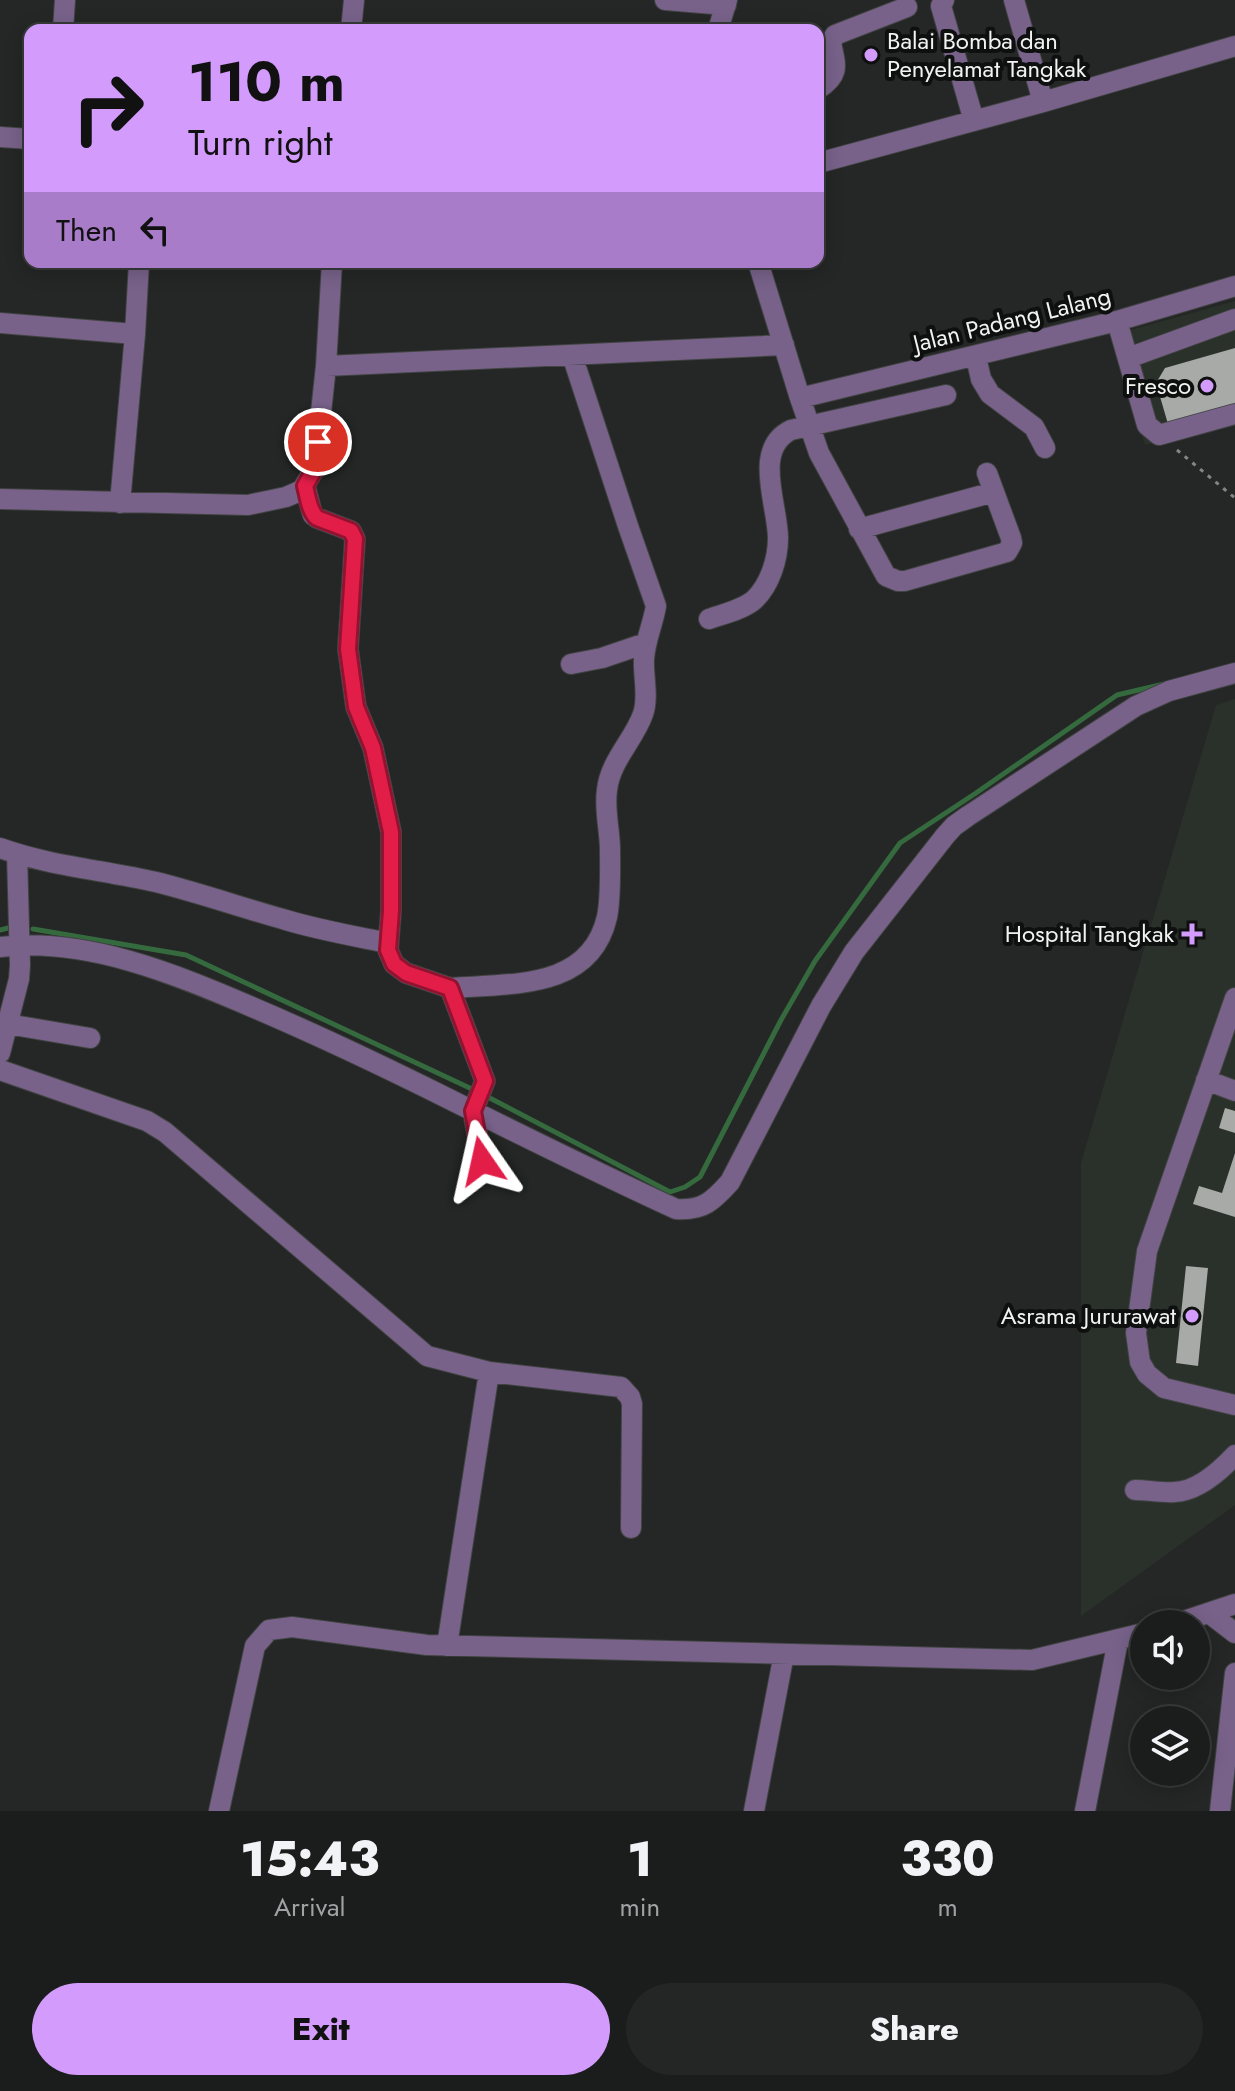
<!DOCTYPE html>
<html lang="en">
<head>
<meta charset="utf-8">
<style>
  :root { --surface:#1b1d1c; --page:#242625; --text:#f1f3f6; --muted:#a0a2a3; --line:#393b3b; --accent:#d39cfc }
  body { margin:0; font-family:Jost,sans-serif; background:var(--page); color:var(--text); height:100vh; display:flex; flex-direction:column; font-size:30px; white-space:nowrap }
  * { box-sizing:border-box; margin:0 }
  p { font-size:26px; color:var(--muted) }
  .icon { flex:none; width:44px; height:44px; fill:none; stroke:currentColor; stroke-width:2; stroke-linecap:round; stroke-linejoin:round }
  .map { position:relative; height:1811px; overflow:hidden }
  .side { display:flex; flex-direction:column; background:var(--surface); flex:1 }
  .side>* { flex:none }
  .guide { position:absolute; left:24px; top:24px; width:800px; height:244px; border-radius:16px; box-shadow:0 4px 20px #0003,0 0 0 2px var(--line); background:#d39cfc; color:#111; overflow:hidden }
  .tools { position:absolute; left:1130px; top:1610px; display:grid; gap:16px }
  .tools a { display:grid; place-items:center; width:80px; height:80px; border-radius:50%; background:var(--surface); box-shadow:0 4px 20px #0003,0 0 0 2px var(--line); font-size:40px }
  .pin { position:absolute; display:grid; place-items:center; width:68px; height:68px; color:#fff; margin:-34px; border:4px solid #fff; border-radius:50%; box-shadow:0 2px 8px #0007 }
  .me { position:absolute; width:88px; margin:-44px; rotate:349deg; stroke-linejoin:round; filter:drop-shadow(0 0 6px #0008) }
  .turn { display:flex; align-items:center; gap:28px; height:168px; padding:0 32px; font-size:36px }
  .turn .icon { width:104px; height:104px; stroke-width:2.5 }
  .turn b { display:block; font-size:56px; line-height:68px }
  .then { display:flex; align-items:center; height:76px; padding:0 32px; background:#0003; gap:16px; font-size:30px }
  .eta { display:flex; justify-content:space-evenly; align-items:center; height:136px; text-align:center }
  .eta b { font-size:48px; font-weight:800; line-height:56px }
  .action { display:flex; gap:16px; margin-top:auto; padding:16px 32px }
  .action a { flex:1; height:92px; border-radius:48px; background:var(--accent); color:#111; font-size:32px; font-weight:800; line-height:92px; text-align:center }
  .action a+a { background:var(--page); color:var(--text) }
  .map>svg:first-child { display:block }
  .built { fill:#2a312b }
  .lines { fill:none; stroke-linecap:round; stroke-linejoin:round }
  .stream { stroke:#35693e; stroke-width:5 }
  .building { fill:#a7aaa7 }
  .minor-casing { stroke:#414342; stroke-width:22 }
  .path { stroke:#848685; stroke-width:3; stroke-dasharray:4 6; stroke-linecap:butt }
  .minor { stroke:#78628a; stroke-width:20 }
  .route-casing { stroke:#92132f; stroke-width:20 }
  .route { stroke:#e11d48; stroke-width:14 }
  .poi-dot { fill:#d39cfc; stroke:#0e100f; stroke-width:3 }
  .labels { text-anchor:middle; stroke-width:8; stroke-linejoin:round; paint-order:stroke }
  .poi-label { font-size:24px; fill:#f1f2f1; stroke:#0e100f; text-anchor:end }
  .street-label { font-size:24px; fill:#f1f2f1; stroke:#0e100f }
</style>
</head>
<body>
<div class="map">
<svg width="1235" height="1811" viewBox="0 0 1235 1811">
  <rect width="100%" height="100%" fill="#242725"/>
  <path class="built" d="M1235,301V422L1145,445L1113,335Z
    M1235,699V1505L1081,1616V1163L1216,705Z"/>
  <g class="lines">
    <path class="stream" d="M33,929L186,955L474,1090
      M0,930L8,928
      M486,1096L670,1192L685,1187L700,1177L781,1020L815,961L900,843L976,793L1117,695L1164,684"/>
  </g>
  <path class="building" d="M1235,348V405L1168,424L1156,383L1165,368Z
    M1225,1108L1235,1111V1133L1219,1128Z
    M1235,1153V1217L1193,1204L1199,1186L1222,1193Z
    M1186,1266L1208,1268L1198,1366L1176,1363Z"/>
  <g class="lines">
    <g class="minor-casing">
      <path id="minor" d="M665,0L726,5
        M944,0L941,6L943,13L974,121
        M1014,0L1043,102
        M63,30L65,0
        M351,30L354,0
        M718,30L727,0
        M818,89C840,75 836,66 831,43L835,35L907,7
        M0,137L30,139
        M818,163L1043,102L1235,46
        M758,262L800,398L819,453L886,576L898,581H905L1007,552L1012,543L1011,538L987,473
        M1117,321L1147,425L1159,435L1235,414
        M0,323L135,334
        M976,357L981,379L990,394L1034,427L1045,448
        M1128,358L1235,319
        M326,366L784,345
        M800,398L1117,321L1235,286
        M305,486L311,509L313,515L317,518L351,531L355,539L348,649L356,707L373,748L391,832V911L388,950L394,964L406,973L450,988L485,1081L473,1111L482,1161
        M0,499L248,505L286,497L302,490L315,468L326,366L332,262
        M120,503L135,334L139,262
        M859,529L994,492
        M709,619C723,614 742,610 754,600C770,585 778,559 778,538C778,505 752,449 791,430L946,395
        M571,664L602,658L646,643
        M0,848C50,866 104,870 156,882C200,893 243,908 286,920C319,930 354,936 388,943
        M0,947C86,937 175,974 252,1007C320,1036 385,1067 451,1100C525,1137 600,1174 676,1209C703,1211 713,1201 730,1182L821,1006L854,952L945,836L954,826L968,816L1136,706L1169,691L1235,673
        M450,988C510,983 590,991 607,917C611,898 610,870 610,850C610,830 604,810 607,790C610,761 634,740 643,714C649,697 643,676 644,659C645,641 653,624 656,606L628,526L572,355
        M1235,998L1147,1251L1136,1333L1140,1362L1147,1374L1164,1388L1235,1405
        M7,1024L90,1038
        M0,1053L19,979L20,965L17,854
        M0,1070L147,1121L165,1132L427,1356L489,1372L621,1387L630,1397L632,1404L631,1528
        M1206,1080L1235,1091
        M1135,1490C1148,1490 1162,1493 1175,1492C1197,1491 1220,1471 1235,1455
        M1209,1613L1235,1633
        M1175,1624L1235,1604
        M447,1646L489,1372
        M219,1811L255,1646L269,1630L292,1627L427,1645L1032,1660L1144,1633
        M754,1811L784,1654
        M1085,1811L1118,1640
        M1220,1811L1235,1673"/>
    </g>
    <path class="path" d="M1177,450L1235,498"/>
    <use href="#minor" class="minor"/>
  </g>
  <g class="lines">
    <g class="route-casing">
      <path id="route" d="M318,442L315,468L305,486C308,497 309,511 317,518L351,531L355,539L348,649L356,707L373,748L391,832V911L388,950L394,964L406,973L450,988L485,1081L473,1111L482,1161"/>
    </g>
    <use href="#route" class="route"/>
  </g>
  <g class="poi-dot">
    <circle cx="871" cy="55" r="8"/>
    <circle cx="1207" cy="386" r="8"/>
    <path d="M1188 922h8v8h8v8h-8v8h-8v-8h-8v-8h8z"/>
    <circle cx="1192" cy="1316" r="8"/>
  </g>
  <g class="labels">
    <g class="poi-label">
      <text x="887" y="49" text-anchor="start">Balai Bomba dan<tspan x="887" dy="28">Penyelamat Tangkak</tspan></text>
      <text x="1191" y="394">Fresco</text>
      <text x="1174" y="942">Hospital Tangkak</text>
      <text x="1176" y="1324">Asrama Jururawat</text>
    </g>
    <g class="street-label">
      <text transform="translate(1012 320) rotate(-14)" y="8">Jalan Padang Lalang</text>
    </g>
  </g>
</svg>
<div class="tools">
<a><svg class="icon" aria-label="sound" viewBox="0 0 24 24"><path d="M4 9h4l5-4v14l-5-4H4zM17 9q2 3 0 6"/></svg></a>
<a><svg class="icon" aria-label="layers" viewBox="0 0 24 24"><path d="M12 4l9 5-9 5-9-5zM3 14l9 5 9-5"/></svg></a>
</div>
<div class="pin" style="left:318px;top:442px;background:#d93025"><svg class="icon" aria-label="arrive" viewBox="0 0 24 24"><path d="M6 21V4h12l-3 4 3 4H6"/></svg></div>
<svg class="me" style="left:482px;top:1161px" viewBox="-20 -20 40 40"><path d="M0-17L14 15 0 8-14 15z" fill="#e11d48" stroke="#fff" stroke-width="4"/></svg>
<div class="guide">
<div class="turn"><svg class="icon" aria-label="right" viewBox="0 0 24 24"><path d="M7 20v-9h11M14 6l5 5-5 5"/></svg><div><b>110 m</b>Turn right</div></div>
<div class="then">Then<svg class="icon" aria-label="left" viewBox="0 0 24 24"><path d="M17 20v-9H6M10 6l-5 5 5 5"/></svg></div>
</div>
</div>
<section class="side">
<div class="eta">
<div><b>15:43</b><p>Arrival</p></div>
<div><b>1</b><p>min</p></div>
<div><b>330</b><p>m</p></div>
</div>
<div class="action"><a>Exit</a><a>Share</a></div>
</section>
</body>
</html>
